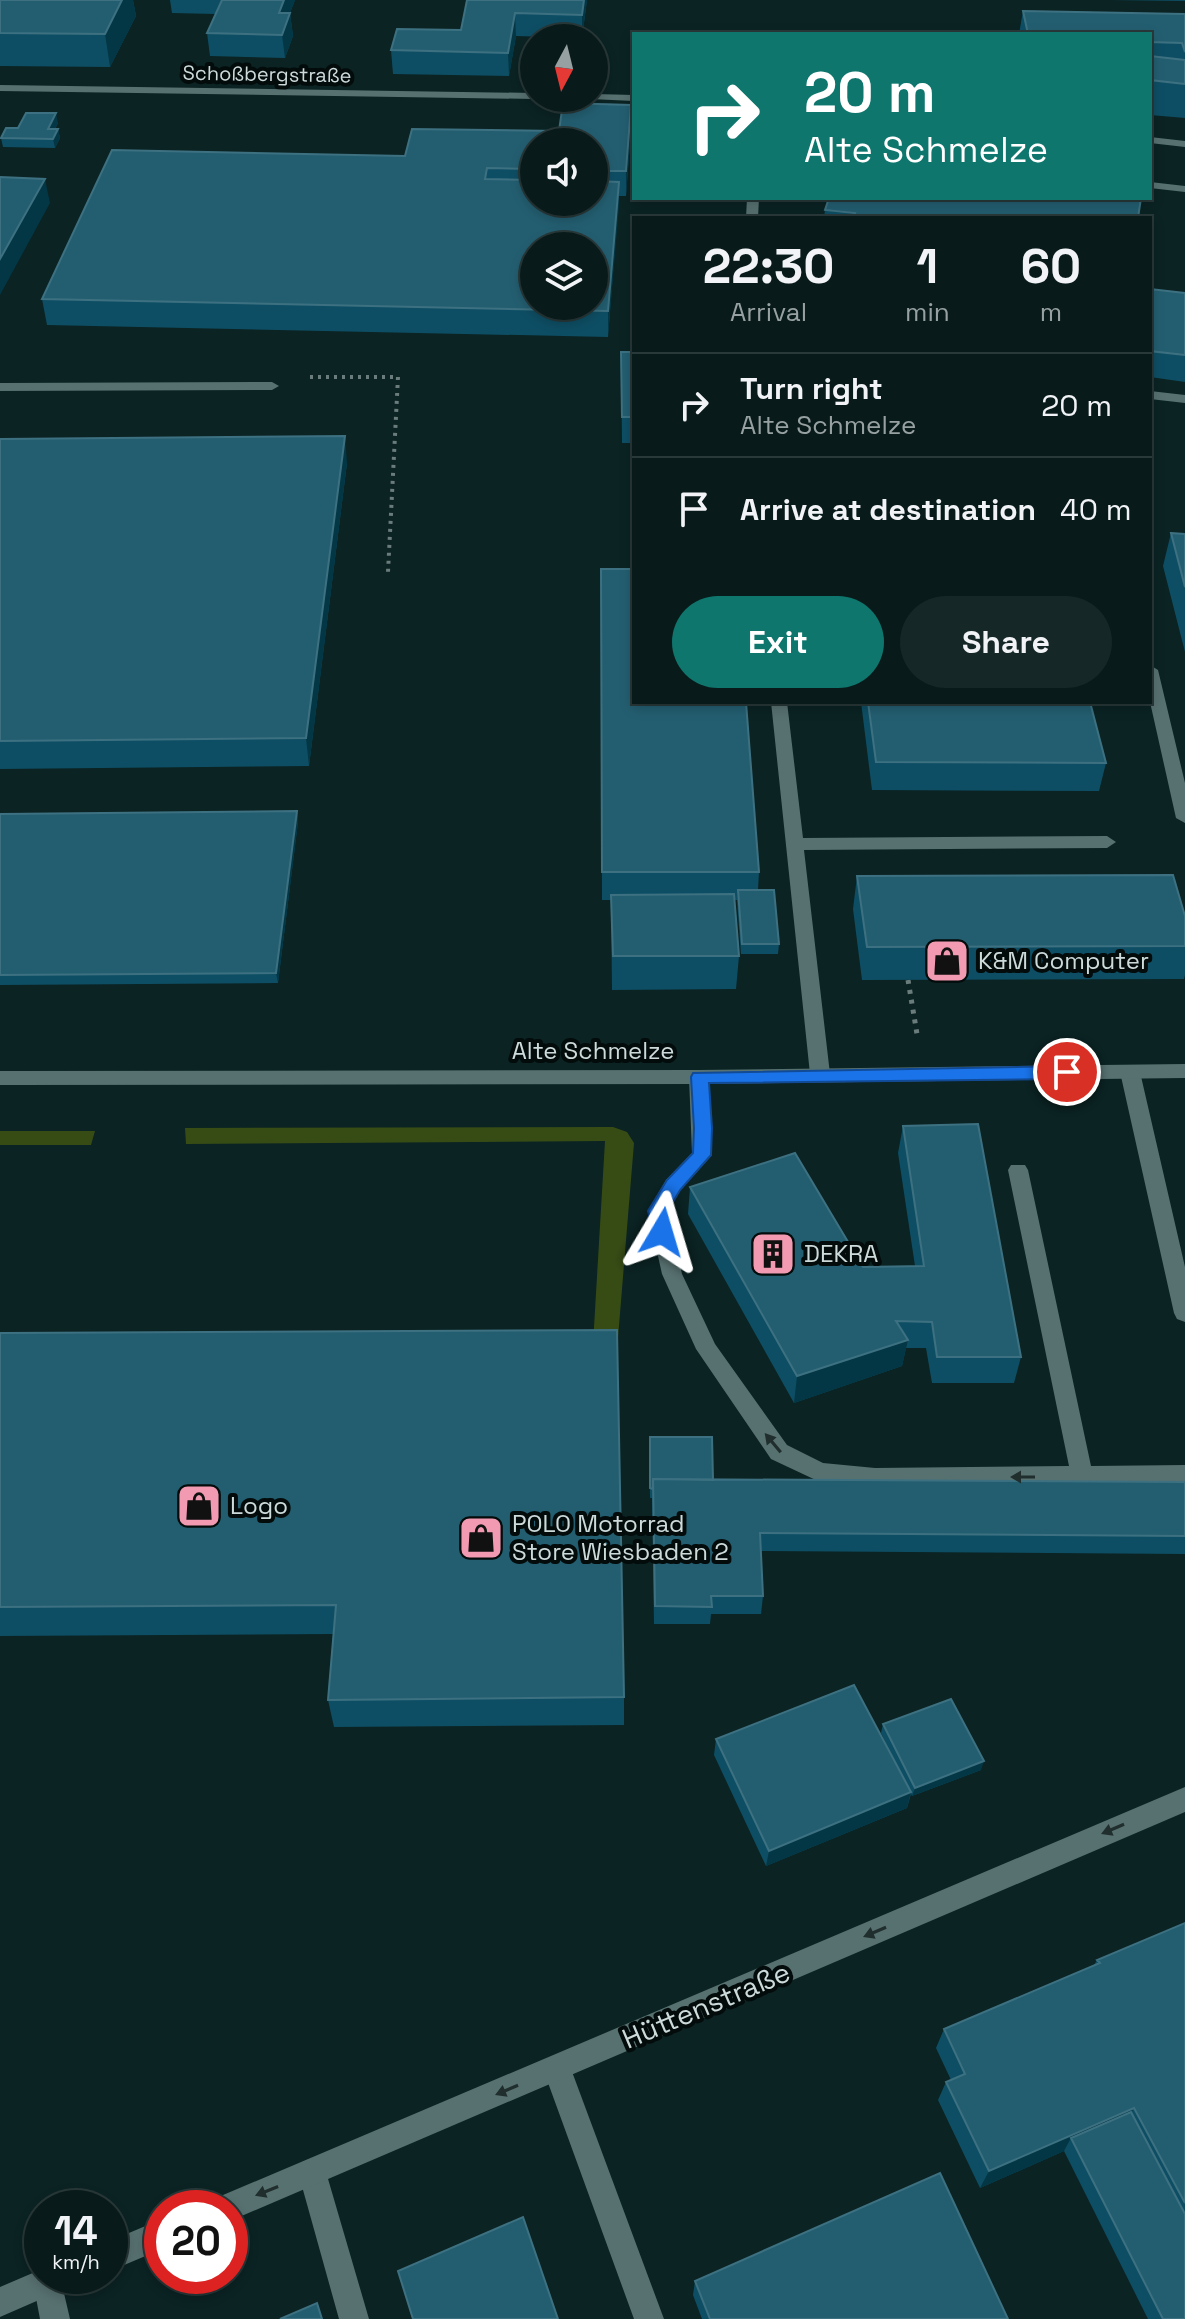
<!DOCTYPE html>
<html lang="en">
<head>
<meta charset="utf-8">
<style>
  :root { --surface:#081a1a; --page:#162727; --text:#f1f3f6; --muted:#98a1a2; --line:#293839; --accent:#0f766e }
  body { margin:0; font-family:"Space Grotesk",sans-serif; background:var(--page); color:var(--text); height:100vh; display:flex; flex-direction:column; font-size:30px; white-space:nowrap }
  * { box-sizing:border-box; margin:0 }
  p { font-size:26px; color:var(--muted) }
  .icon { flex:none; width:44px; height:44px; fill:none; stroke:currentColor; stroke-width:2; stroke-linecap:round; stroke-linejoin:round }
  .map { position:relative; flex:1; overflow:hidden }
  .drawer { position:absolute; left:632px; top:216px; width:520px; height:488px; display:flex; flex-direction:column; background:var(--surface); border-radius:0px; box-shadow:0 4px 12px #0003,0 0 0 2px var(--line) }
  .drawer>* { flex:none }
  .guide { position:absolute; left:632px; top:32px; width:520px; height:168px; border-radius:0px; box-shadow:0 4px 12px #0003,0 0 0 2px var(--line); background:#0f766e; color:#fff; overflow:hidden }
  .needle { width:52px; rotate:187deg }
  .controls { position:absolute; left:520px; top:24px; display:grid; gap:16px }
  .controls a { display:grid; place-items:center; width:88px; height:88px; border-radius:50%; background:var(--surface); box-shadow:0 4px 12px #0003,0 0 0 2px var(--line); font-size:40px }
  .speed { position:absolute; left:24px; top:2190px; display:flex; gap:16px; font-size:40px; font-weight:700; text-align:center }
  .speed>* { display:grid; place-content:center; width:104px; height:104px; border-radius:50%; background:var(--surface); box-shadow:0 4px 12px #0003,0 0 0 2px var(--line); line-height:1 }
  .speed small { font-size:20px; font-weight:400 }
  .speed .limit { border:12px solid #d22; background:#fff; color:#111 }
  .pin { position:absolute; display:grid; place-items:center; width:68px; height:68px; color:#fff; margin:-34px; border:4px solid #fff; border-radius:50%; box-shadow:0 2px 8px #0007 }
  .me { position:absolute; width:88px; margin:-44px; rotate:7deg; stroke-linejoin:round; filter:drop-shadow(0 0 6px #0008) }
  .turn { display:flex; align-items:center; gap:28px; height:168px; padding:0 40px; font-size:36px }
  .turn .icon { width:104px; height:104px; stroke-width:2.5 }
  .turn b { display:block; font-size:56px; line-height:68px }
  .eta { display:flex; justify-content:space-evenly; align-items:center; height:136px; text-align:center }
  .eta b { font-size:48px; font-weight:700; line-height:56px }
  .cta { display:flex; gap:16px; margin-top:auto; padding:16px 40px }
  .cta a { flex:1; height:92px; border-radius:48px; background:var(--accent); color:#fff; font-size:32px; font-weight:700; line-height:92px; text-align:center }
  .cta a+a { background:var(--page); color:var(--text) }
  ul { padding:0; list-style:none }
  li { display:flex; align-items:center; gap:24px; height:104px; padding:0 40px; border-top:2px solid var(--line) }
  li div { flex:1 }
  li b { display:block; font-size:30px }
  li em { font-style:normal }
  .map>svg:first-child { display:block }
  .green { fill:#374c15 }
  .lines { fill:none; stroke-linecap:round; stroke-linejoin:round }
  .path-far1 { stroke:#6a7d7c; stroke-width:4; stroke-dasharray:3 5; stroke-linecap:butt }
  .path { stroke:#6a7d7c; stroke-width:5; stroke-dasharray:4 6; stroke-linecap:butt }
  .service { fill:#577170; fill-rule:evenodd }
  .minor { fill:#577170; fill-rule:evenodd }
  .tertiary { fill:#577170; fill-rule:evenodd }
  .wall { fill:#0e4e64; fill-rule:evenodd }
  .shaded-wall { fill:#043745 }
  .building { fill:#235e70; stroke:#3d7181; stroke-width:2; fill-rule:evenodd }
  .oneway { fill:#202f2e }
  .route { fill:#1a73e8; stroke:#114b97; stroke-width:2 }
  .labels { text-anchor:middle; stroke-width:8; stroke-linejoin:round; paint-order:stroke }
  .far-street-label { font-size:20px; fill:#ccdad9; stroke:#030b0b }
  .poi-label { font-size:24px; fill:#ccdad9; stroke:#030b0b; text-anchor:start }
  .street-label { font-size:24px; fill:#ccdad9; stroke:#030b0b }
  .near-street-label { font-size:28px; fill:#ccdad9; stroke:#030b0b }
</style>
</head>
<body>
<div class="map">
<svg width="1185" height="2319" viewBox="0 0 1185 2319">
  <rect width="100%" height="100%" fill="#0b2323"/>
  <path class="green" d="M613,1127L627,1132L634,1143L616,1362L592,1361L605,1141L186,1144L185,1128Z
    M0,1131H95L91,1145H0Z"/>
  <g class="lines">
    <path class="path-far1" d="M310,377H398L388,572"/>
    <path class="path" d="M908,980L917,1034"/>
    <path class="service" d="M1150,182L1185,186V192L1150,188Z
      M747,198H759L758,218H746Z
      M0,383L272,382L279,386L272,390L0,391Z
      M1150,391L1185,395V403L1150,399Z
      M1150,665L1158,670L1185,783V823L1176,818L1150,702Z
      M771,702H787L803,838L1107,836L1116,842L1107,848L804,850L830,1074L820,1081L810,1074Z
      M699,1070L709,1077L712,1155L680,1190L668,1211L682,1274L715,1344L787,1445L823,1463L875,1468L1069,1466L1008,1170L1011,1165H1025L1028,1170L1091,1466L1185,1465V1485L875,1488L820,1482L771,1459L696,1349L662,1274L648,1211L666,1180L692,1153L689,1077Z
      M557,2055L567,2059L571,2069L664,2319H634L543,2069L547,2059Z
      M312,2158L322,2162L326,2172L369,2319H339L298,2172L302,2162Z
      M42,2270V2276H60L70,2319H40L33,2282L38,2272Z"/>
    <path class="minor" d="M0,85L534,93V98H538L534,99L0,91Z
      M594,94L634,95V101L590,99L594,98Z
      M1150,137L1185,141V147L1150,143Z
      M1130,1065L1140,1072L1185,1267V1322L1177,1319L1174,1313L1120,1072Z
      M1185,1787V1812L230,2221V2208H211L216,2198Z
      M162,2219V2249L110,2271V2241Z
      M42,2269V2276H76L71,2286L0,2317V2287Z"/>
    <path class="tertiary" d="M1185,1064V1078L699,1084L0,1085V1071L699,1070Z"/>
  </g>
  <path class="wall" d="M0,0H133L136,16L110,67L0,66Z
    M170,0H295L290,13L293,36L285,58L210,56L207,33L216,14L172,13Z
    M467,0H587L582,38L516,36L509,76L393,74L391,50L461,30Z
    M1111,0H1185V1Z
    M1023,11L1185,14V118L1150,115V34H1019Z
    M631,105V129L626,196H619L608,337L47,325L42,299L405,156L559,131ZM534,142H594V202H534Z
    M58,123L55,129H58L60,138L55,148L3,147L1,138L18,128Z
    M825,210L1138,218H824Z
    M1150,289L1185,293V382L1150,377Z
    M621,352H634V443H622Z
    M0,439L347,463L309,766L0,769Z
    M1171,533L1185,534V652L1163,566Z
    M601,569L759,872L758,890L779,944L778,954H741L737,900H734L739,956L736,989L612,990L611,900H602Z
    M861,702H1090L1106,763L1099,791L872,790Z
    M297,811L298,822L278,983L0,985V814Z
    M857,876L1185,946V975L1184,979L862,980L853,909Z
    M903,1126L1021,1357L1014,1383H932L926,1348H906L902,1366L794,1403L688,1214L690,1187L863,1267L915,1266L898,1153Z
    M0,1333L624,1697V1725L334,1727L328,1700L333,1634L0,1636Z
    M649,1446L713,1480L1185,1482V1554L761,1551L763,1596L761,1614H711L710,1624H654L652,1498H650Z
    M883,1724L981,1770L912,1796L911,1794L907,1808L766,1866L714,1755L716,1739L893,1758L881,1733Z
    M1185,1923V2319H1148L1064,2151L980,2188L938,2100L946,2082L951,2080L936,2048L944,2029L1094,1965L1097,1960Z
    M695,2281L1008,2319H702L693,2295Z"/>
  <path class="shaded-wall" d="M122,0H133L136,16L110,67L105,34Z
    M284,0H295L281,36L279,13Z
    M584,0H587L582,38V15Z
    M290,13L293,36L285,58L282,35Z
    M515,13L516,36L509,76L508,53Z
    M631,105V129L626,196V171Z
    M56,113L58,123L50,138L48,129Z
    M58,129L60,138L55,148L53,139Z
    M45,179L50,203L0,295V259Z
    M619,182V206L608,337V311Z
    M345,436L347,463L309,766L306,738Z
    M297,811L298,822L278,983L276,973Z
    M908,1340L902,1366L794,1403L797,1376Z
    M984,1761L981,1770L912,1796L915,1788Z
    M911,1792L907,1808L766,1866L769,1851Z
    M1134,2108L1123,2125L1071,2138L1064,2151L980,2188L989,2171Z"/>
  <path class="building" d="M0,0H122L105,34L0,33Z
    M222,0H284L279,13H290L282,35L207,33Z
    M467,0H584L582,15L515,13L508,53L391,50L397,29L461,30Z
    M1023,11L1185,14V52L1182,43L1150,42V34H1028Z
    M1150,56L1185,60V84L1150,80Z
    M563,103L631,105L626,171H594V142H534V169L487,168L485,179L534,180V202H594V181L619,182L608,311L42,299L112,150L405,156L412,129L559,131ZM534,246H594V306H534Z
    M26,113H56L48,129H58L53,139L1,138L6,128H18Z
    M0,177L45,179L0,259Z
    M829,198H1141L1138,218H853L855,213L825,210Z
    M1150,289L1185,293V355L1150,351Z
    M621,352H634V417H622Z
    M345,436L306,738L0,741V439Z
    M1171,533L1185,534V587Z
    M601,569H634V702H746L759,872H602Z
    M868,702H1090L1106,763L876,762Z
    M297,811L276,973L0,975V814Z
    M1173,875L1185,916V946L867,947L857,876Z
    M738,890H774L779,944H742Z
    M734,894L739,956H613L611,895Z
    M978,1124L1021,1357H937L932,1322L896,1321L908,1340L797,1376L690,1187L795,1153L863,1267L924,1266L903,1126Z
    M617,1330L624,1697L328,1700L336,1605L0,1607V1333Z
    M650,1437H712L713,1480L653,1479V1489L650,1488Z
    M653,1479L1185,1482V1536L760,1533L763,1596H711L712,1607L655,1606Z
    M854,1685L911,1792L769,1851L716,1739Z
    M951,1699L984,1761L915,1788L883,1724Z
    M1185,1923V2203L1134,2108L989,2171L946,2082L965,2074L944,2029L1100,1963L1097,1960Z
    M1131,2112L1185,2214V2319H1163L1071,2138Z
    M940,2173L1008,2319H710L695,2281Z
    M523,2217L558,2319H413L398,2271Z
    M317,2303L322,2319H280Z"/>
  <defs><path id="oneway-solid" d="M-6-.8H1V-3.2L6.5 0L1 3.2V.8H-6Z" transform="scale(2)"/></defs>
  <g class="oneway">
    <use href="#oneway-solid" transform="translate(773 1443) rotate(-130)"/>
    <use href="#oneway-solid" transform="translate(1023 1477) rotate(180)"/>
    <use href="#oneway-solid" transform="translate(1113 1829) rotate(157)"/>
    <use href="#oneway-solid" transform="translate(875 1932) rotate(157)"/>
    <use href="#oneway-solid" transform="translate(507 2090) rotate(157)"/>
    <use href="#oneway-solid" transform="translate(267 2191) rotate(158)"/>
  </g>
  <path class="route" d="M1067,1066L1075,1072L1067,1079L709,1083L712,1128L711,1155L680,1190L667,1212L672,1232L669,1237L662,1239L653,1232L648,1211L667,1180L693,1153L694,1128L691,1077L693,1073Z"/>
  <defs>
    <g id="shop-square" transform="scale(2.3)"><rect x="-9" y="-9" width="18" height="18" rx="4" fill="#f19ab2" stroke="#030b0b"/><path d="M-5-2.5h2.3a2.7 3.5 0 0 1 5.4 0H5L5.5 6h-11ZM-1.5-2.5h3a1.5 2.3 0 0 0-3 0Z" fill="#111"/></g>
    <g id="building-square" transform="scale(2.3)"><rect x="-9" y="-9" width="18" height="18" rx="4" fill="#f19ab2" stroke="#030b0b"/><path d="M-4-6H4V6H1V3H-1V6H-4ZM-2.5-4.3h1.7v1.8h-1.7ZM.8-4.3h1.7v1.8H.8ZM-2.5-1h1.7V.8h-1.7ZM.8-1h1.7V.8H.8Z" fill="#111"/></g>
  </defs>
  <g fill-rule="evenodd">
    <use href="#shop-square" x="947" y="961"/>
    <use href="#building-square" x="773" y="1254"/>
    <use href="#shop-square" x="199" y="1506"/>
    <use href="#shop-square" x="481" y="1538"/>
  </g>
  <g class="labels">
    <g class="far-street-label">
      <text transform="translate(267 74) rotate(1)" y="7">Schoßbergstraße</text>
    </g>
    <g class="poi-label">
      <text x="978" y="969">K&amp;M Computer</text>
      <text x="804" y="1262">DEKRA</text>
      <text x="230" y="1514">Logo</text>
      <text x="512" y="1532">POLO Motorrad<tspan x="512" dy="28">Store Wiesbaden 2</tspan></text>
    </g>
    <g class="street-label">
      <text x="593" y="1059">Alte Schmelze</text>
    </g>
    <g class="near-street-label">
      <text transform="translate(706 2005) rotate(-23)" y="10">Hüttenstraße</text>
    </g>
  </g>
</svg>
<div class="controls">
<a><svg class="needle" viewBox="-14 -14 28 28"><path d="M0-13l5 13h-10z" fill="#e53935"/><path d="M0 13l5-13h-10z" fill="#98a1a2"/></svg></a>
<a><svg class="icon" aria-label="sound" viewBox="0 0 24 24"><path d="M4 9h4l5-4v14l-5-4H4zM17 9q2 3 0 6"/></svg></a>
<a><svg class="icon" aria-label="layers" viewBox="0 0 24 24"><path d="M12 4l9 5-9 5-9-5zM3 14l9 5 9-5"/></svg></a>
</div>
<div class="speed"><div>14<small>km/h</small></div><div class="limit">20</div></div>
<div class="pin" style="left:1067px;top:1072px;background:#d93025"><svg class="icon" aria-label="arrive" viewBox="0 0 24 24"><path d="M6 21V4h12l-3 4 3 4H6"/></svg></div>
<svg class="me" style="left:662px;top:1232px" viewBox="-20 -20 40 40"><path d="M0-17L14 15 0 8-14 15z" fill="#1a73e8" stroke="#fff" stroke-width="4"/></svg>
<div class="guide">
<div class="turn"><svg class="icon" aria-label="right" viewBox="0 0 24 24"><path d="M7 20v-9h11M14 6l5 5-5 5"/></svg><div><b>20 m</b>Alte Schmelze</div></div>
</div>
<section class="drawer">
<div class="eta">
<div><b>22:30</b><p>Arrival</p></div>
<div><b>1</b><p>min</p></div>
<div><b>60</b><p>m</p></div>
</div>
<ul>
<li><svg class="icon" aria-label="right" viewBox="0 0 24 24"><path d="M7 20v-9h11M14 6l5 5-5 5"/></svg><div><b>Turn right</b><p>Alte Schmelze</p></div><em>20 m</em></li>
<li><svg class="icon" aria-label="arrive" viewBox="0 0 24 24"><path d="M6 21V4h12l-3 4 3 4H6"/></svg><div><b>Arrive at destination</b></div><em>40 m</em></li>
</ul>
<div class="cta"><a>Exit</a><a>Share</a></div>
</section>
</div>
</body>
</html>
